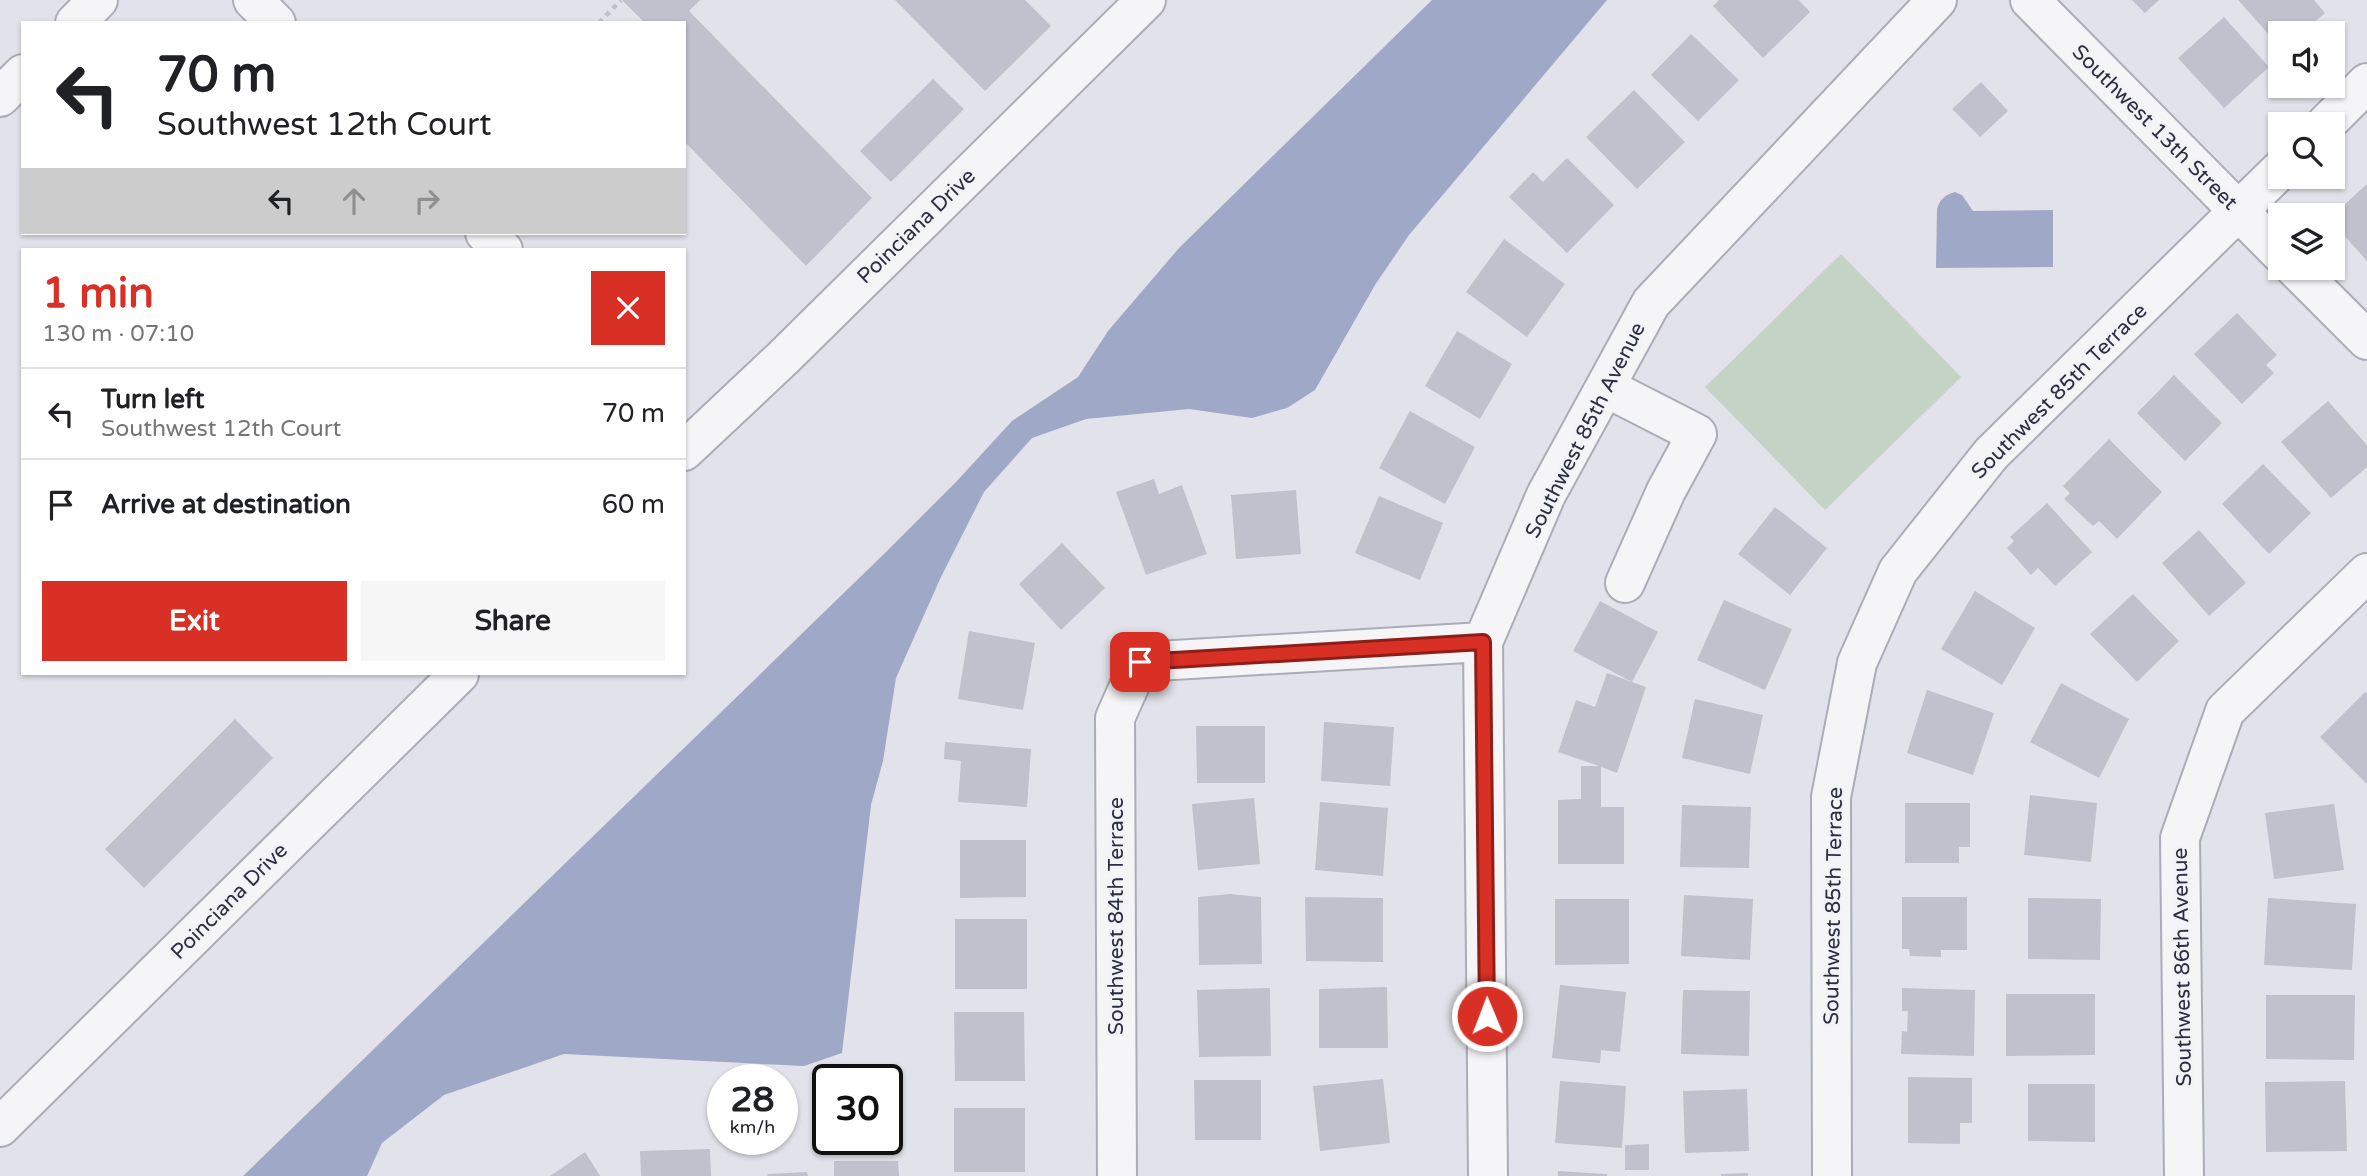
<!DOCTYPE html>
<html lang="en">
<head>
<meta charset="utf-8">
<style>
  :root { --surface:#fff; --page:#f6f6f6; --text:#202124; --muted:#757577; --line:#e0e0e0; --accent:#d93025 }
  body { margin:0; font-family:"Varela Round",sans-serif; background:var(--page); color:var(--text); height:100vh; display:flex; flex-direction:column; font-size:26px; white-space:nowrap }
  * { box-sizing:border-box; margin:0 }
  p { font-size:23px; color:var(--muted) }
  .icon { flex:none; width:38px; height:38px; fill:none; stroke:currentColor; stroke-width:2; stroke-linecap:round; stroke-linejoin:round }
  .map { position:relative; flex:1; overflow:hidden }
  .side { position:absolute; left:21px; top:248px; width:665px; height:427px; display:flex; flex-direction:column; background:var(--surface); border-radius:0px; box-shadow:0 2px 5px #0004 }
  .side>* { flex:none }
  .guide { position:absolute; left:21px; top:21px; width:665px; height:214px; border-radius:0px; box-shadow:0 2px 5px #0004; background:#fff; color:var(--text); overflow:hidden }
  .controls { position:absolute; left:2268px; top:21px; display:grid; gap:14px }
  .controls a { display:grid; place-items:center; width:77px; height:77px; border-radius:0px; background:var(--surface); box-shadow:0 2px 5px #0004; font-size:35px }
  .speed { position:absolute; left:707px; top:1064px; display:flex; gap:14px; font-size:35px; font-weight:700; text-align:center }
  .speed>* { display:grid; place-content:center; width:91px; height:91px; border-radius:50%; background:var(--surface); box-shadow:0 2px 5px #0004; line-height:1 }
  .speed small { font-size:18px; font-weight:400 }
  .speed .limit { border:4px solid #111; border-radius:10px; background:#fff; color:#111 }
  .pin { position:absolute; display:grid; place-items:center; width:60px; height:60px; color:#fff; margin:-30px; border-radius:14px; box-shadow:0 4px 10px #0006 }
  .me { position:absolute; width:77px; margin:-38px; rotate:359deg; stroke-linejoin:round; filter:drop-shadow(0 0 5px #0008) }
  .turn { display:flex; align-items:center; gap:24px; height:147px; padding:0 21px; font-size:32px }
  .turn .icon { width:91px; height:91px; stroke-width:2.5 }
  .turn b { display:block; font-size:49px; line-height:60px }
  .lanes { display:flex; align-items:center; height:66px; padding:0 21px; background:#0003; justify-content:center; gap:35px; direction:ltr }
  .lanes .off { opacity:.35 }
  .round { display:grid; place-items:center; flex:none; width:74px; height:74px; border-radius:0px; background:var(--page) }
  .headline { display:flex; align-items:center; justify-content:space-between; height:119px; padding:0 21px }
  h1 { font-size:42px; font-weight:700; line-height:52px; color:var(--accent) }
  .button { display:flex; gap:14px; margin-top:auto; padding:14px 21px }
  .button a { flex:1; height:80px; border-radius:0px; background:var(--accent); color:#fff; font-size:28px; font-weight:700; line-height:80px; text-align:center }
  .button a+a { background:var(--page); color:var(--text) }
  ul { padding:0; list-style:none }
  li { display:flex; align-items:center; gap:21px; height:91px; padding:0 21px; border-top:2px solid var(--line) }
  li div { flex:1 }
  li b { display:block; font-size:26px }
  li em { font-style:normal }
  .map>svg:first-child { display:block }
  .green { fill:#c4d3c4 }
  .water { fill:#a0a8c7 }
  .building { fill:#c0c1cc }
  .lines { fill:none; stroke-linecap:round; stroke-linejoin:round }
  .minor-casing { stroke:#abacb7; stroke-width:42 }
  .path { stroke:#c0c1c8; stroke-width:4.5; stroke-dasharray:5 5; stroke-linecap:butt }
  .minor { stroke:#f5f5f8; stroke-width:38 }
  .route-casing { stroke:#8d1f18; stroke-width:18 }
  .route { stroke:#d93025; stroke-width:12 }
  .labels { text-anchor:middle; stroke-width:5; stroke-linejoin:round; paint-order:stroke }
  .street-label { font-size:21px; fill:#2b2d40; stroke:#f2f2f7 }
</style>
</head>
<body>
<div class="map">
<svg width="2367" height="1176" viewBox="0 0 2367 1176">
  <rect width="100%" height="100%" fill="#e2e3ea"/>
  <path class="green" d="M1841,254L1961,377L1825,510L1705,387Z"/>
  <path class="water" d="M1432,0H1607L1409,235L1375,285L1315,390L1287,408L1252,418L1189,409L1086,419L1032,438L984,492L941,577L896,678L883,761L871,805L842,1053L804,1066L564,1054L444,1095L382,1143L367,1176H243L886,552L956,482L1012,421L1078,377L1108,331L1179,248Z
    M1955,192L1962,195L1973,211L2053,210V267L1936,268L1937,209C1940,199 1945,195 1955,192Z"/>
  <path class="building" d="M622,0H700L689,11L872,198L806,266L684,141V23H645Z
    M895,0H1025L1051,26L985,91Z
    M1719,0H1799L1810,12L1763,58L1713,6Z
    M2132,0H2159L2145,13Z
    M2238,0H2314L2325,13L2302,33H2280V47Z
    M2224,17L2269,67L2224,108L2178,58Z
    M1691,34L1739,80L1698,121L1651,75Z
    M933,79L964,109L891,182L860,151Z
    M1981,82L2008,111L1980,137L1952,109Z
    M1634,90L1685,142L1637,189L1586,137Z
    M1567,158L1614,205L1567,253L1509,197L1533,172L1543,182Z
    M2367,184V261L2333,223V215Z
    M1504,239L1565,284L1527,337L1466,292Z
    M2237,313L2277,355L2266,365L2274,373L2242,404L2194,354Z
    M1457,331L1512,364L1480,419L1425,386Z
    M2174,375L2222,423L2185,461L2137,413Z
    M2328,401L2367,445V467L2331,498L2281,442Z
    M1410,411L1475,447L1445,504L1379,468Z
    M2109,439L2162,492L2117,539L2099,521L2093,526L2064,499L2070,493L2063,486Z
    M2263,464L2311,513L2269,554L2222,504Z
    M1154,479L1159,494L1182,485L1207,554L1146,575L1116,492Z
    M1296,490L1301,554L1236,559L1231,495Z
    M1379,496L1443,523L1420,580L1355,553Z
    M2047,503L2092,552L2055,586L2038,568L2031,575L2007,548L2014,541L2010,537Z
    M1775,507L1827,548L1790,595L1738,554Z
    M2199,530L2246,583L2209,616L2162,563Z
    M1062,543L1105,588L1061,630L1019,584Z
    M1975,591L2035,628L2002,685L1941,649Z
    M2133,594L2179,641L2137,682L2090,634Z
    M1724,600L1792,629L1765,690L1697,660Z
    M1600,601L1658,632L1632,682L1573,651Z
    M969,631L1035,643L1023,710L958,699Z
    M1607,673L1646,687L1617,773L1601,767V807H1624V864H1558V800L1581,799V766H1599L1558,752L1576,700L1595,707Z
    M2061,683L2129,719L2099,778L2030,742Z
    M1927,690L1994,713L1973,775L1907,753Z
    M2365,692L2367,694V784L2320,737Z
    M1695,699L1763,715L1750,774L1682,758Z
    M235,719L273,758L144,888L105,849Z
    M1324,722L1394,727L1390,786L1321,781Z
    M1196,726H1265V783H1197Z
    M945,742L1031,749L1027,807L958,802L961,761L944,759Z
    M2030,795L2097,803L2091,862L2024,855Z
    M1254,798L1260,864L1198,870L1192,804Z
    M1320,802L1388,808L1383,876L1315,870Z
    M1905,803H1970V847H1959V863H1905Z
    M2334,804L2344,870L2274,879L2265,813Z
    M1682,805L1751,807L1749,868L1680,867Z
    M960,840H1026V897L960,898Z
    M1230,894L1261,897L1262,964L1199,965L1198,897Z
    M1684,895L1753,899L1750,960L1681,956Z
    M1305,897L1383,898V962L1306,961Z
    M1902,897H1967V950H1941V957L1910,956L1909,949H1902Z
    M2028,898L2101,899L2100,960L2028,959Z
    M2268,898L2356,904L2352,970L2264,965Z
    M1555,899H1629V964L1555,965Z
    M955,919H1027V989H955Z
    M1560,985L1626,992L1620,1052L1601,1050L1600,1063L1552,1058Z
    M1387,987L1388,1048H1319V989Z
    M1270,988L1271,1056L1199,1057L1197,990Z
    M1902,988L1975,990L1974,1056L1901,1054L1902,1031L1907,1032L1908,1011H1902Z
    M1683,990L1750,991L1749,1056L1681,1054Z
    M2006,994H2095V1055L2006,1056Z
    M2266,995H2355L2354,1060L2266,1059Z
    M954,1012H1024L1025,1081H955Z
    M1908,1077L1972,1078V1123H1960V1144L1908,1143Z
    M1383,1079L1390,1143L1320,1151L1313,1086Z
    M1194,1080H1261V1140H1195Z
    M1560,1081L1626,1086L1622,1148L1555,1143Z
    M2345,1081L2347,1151L2266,1152L2265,1082Z
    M2028,1084H2095V1142L2028,1141Z
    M1747,1089L1749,1151L1685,1153L1683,1091Z
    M954,1108H1025V1172H954Z
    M1649,1144V1170H1625V1145Z
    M710,1149L711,1176H641L640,1151Z
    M585,1152L600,1176H550Z
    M834,1161H898L899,1176H834Z
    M1558,1171L1607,1174V1176H1558Z
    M807,1172L808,1176H768L767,1174Z
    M1748,1173V1176H1721V1174Z"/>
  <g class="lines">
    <g class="minor-casing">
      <path id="minor" d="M253,0L276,23
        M2030,0L2280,253
        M75,23L98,0
        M0,97L23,74
        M2326,124L2367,83
        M485,233L503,250
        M2295,268L2367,340
        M1605,387L1697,434L1666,491L1625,583
        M684,451L783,358L1146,0
        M0,1127L459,674
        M1117,1176L1115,718L1140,662L1483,642
        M1488,1176L1483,642L1546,495L1651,303L1937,0
        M1832,1176L1831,797L1857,663L1898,571L1991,454L2280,170
        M2184,1176L2180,838L2225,711L2367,573"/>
    </g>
    <path class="path" d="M599,23L621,0"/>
    <use href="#minor" class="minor"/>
  </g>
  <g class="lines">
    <g class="route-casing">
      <path id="route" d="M1140,662L1483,642L1487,1016"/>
    </g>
    <use href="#route" class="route"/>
  </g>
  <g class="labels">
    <g class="street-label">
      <text transform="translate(2155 127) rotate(45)" y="7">Southwest 13th Street</text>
      <text transform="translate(916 226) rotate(-44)" y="7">Poinciana Drive</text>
      <text transform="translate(2059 391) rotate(-45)" y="7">Southwest 85th Terrace</text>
      <text transform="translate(1585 430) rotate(-63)" y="7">Southwest 85th Avenue</text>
      <text transform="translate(229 901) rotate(-45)" y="7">Poinciana Drive</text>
      <text transform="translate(1833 906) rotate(-89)" y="7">Southwest 85th Terrace</text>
      <text transform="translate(1116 916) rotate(-90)" y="7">Southwest 84th Terrace</text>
      <text transform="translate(2182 967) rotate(-91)" y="7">Southwest 86th Avenue</text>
    </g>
  </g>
</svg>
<div class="controls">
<a><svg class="icon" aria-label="sound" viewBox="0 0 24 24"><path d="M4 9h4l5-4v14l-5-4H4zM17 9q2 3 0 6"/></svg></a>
<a><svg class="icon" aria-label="search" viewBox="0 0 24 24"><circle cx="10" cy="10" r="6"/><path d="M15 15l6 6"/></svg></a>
<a><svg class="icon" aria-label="layers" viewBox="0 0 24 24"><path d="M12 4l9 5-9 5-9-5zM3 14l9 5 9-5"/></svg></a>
</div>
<div class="speed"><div>28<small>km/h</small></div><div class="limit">30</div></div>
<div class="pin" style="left:1140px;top:662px;background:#d93025"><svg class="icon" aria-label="arrive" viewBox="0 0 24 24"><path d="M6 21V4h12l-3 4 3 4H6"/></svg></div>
<svg class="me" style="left:1487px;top:1016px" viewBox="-20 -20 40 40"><circle r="17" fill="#d93025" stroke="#fff" stroke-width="3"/><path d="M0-11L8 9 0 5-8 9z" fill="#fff"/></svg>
<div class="guide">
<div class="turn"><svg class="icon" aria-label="left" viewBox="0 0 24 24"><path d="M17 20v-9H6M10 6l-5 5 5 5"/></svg><div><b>70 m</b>Southwest 12th Court</div></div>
<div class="lanes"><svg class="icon" aria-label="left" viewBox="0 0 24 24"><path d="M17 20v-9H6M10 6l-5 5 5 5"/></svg><svg class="icon off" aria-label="ahead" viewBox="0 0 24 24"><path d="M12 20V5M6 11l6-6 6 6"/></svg><svg class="icon off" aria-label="right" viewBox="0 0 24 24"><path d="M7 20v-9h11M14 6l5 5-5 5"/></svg></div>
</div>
<section class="side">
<div class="headline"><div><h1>1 min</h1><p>130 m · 07:10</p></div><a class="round" style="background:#d93025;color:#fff"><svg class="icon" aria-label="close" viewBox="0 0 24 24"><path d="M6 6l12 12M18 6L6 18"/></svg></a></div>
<ul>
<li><svg class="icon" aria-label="left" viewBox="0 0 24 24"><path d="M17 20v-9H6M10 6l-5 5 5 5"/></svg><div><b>Turn left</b><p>Southwest 12th Court</p></div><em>70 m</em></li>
<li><svg class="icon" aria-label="arrive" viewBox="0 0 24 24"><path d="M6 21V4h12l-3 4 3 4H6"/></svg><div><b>Arrive at destination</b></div><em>60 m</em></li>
</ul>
<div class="button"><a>Exit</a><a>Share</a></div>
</section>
</div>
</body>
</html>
